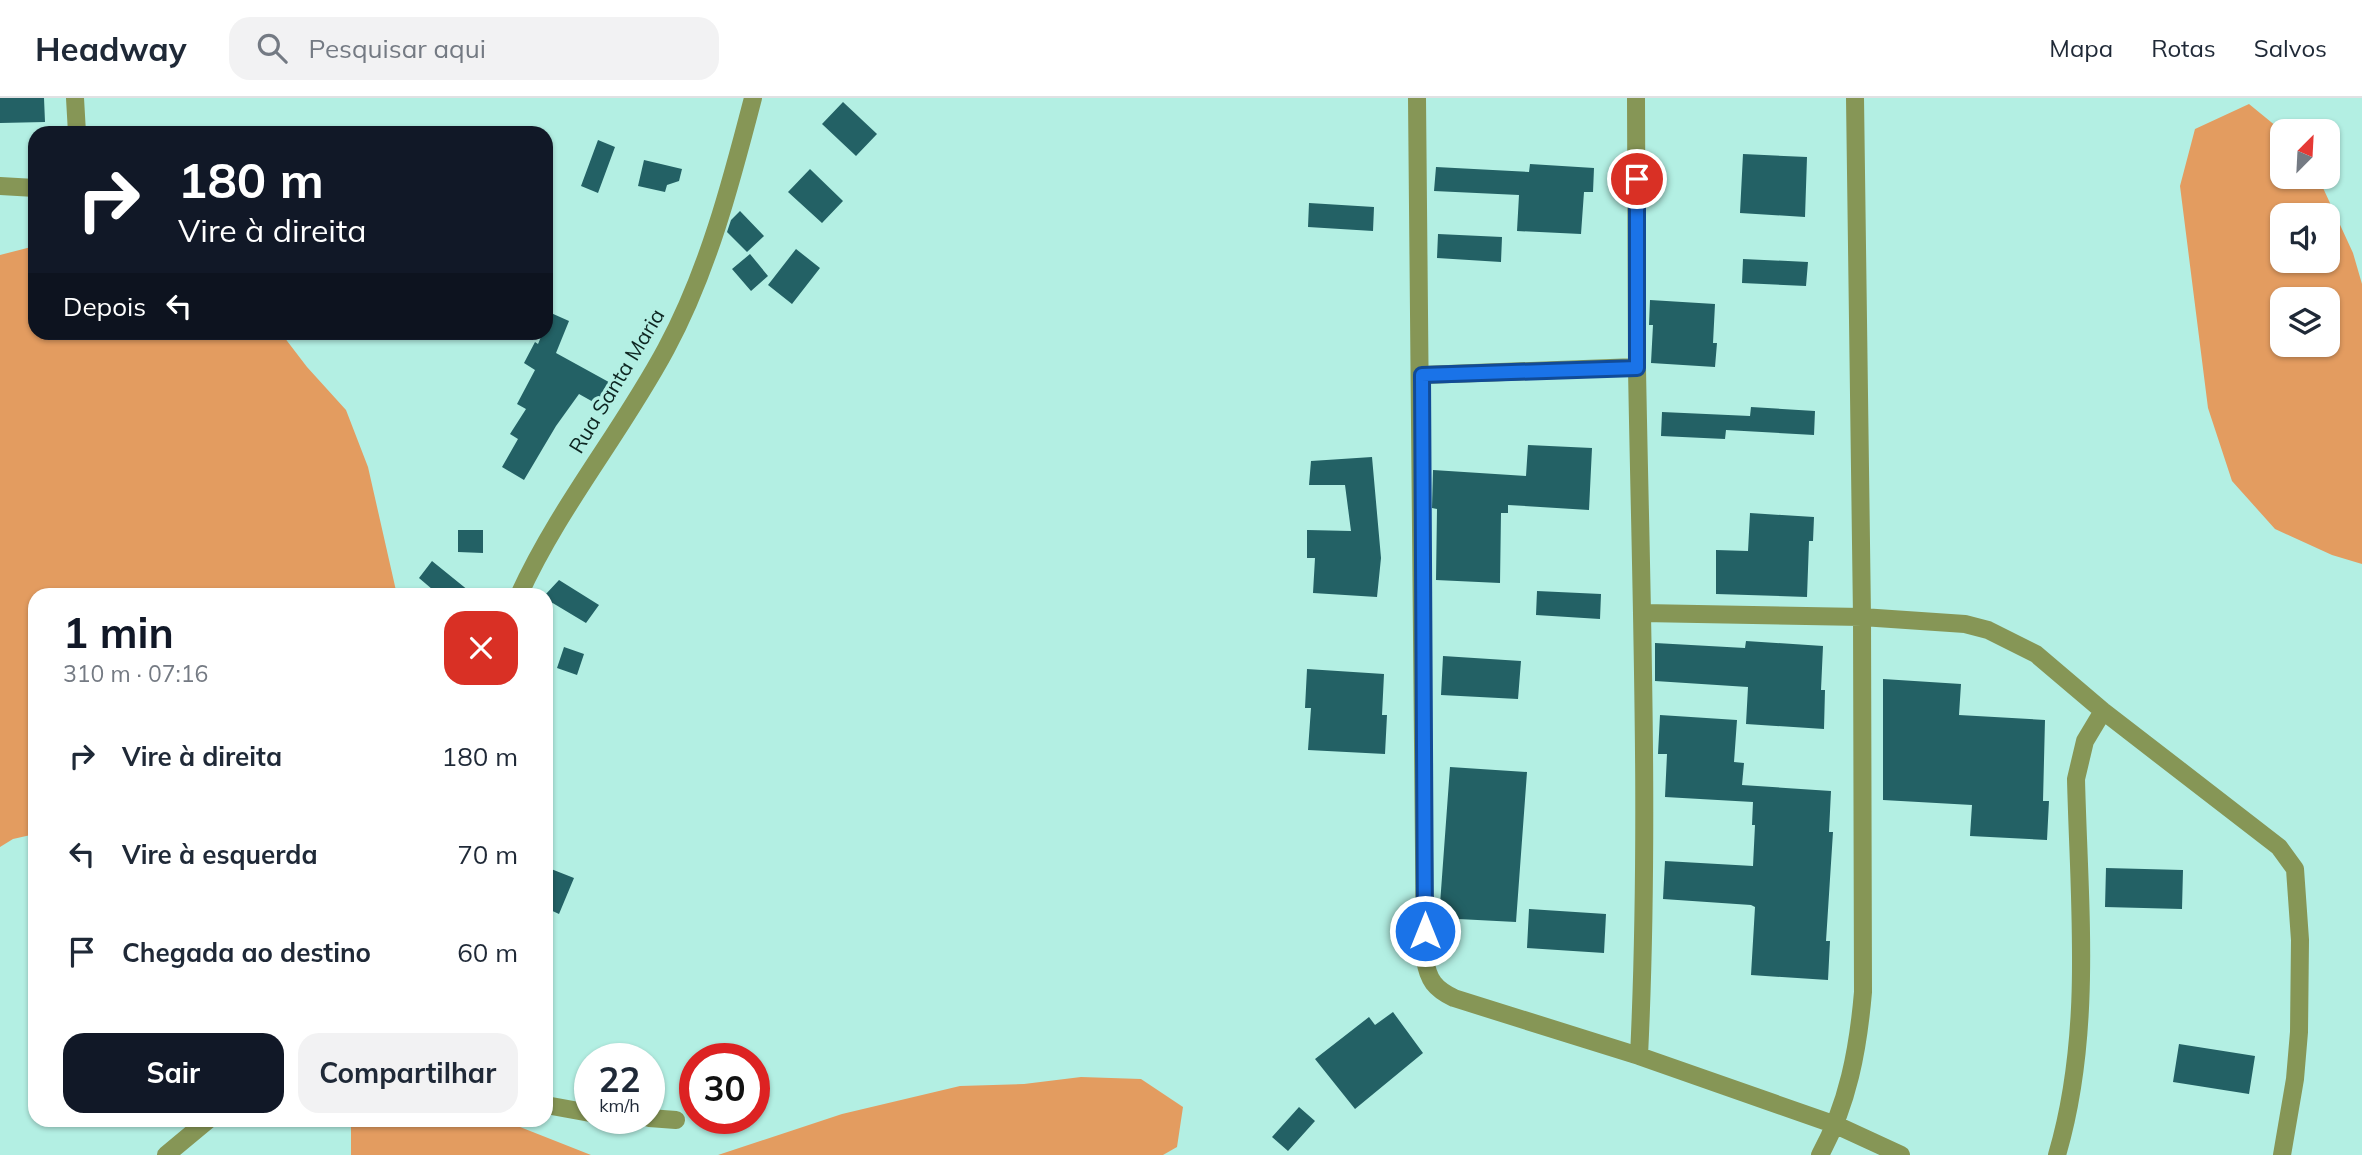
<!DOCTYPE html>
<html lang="pt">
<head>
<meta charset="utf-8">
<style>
  :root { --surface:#fff; --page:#f2f2f3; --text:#1f2937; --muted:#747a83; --line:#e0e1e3; --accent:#111827 }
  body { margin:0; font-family:Mulish,sans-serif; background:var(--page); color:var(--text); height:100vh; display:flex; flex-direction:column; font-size:26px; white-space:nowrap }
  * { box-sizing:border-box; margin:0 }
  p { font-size:23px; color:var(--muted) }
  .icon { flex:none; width:38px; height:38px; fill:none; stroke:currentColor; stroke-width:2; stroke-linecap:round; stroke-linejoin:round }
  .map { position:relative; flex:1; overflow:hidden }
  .drawer { position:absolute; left:28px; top:490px; width:525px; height:539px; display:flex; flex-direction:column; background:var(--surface); border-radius:21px; box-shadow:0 2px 5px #0004 }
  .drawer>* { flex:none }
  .guide { position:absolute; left:28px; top:28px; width:525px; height:214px; border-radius:21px; box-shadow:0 2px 5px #0004; background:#111827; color:#fff; overflow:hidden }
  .needle { width:46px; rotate:24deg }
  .fabs { position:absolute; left:2270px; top:21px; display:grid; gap:14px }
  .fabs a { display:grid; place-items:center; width:70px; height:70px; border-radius:14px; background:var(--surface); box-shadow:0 2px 5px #0004; font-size:35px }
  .speed { position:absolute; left:574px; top:945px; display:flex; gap:14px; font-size:35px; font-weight:700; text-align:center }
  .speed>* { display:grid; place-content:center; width:91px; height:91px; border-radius:50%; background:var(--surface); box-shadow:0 2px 5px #0004; line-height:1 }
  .speed small { font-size:18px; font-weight:400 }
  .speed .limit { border:10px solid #d22; background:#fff; color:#111 }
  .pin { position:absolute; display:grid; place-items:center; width:60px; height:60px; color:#fff; margin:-30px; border:4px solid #fff; border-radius:50%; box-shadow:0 2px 7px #0007 }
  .me { position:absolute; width:77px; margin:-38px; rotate:0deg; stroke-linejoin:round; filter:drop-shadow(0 0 5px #0008) }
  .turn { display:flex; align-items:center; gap:24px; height:147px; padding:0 35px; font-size:32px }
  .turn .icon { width:91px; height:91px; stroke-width:2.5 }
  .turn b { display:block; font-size:49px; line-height:60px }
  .then { display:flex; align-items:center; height:66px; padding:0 35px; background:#0003; gap:14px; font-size:26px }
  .round { display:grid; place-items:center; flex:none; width:74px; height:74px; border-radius:21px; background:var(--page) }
  .overview { display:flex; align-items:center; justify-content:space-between; height:119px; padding:0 35px }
  h1 { font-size:42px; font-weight:700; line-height:52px; color:var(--accent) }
  .primary-button { display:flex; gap:14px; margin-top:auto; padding:14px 35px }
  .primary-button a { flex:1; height:80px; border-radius:21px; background:var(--accent); color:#fff; font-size:28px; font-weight:700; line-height:80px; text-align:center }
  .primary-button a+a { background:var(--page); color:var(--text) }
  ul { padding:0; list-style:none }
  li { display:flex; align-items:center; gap:21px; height:98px; padding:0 35px }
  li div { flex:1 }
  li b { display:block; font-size:26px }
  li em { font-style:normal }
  header { display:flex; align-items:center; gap:42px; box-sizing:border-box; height:98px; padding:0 35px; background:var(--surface); border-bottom:2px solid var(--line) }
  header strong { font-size:33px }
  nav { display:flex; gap:38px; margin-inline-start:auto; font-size:24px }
  .search { width:490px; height:63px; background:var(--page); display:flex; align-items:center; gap:18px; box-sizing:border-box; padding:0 24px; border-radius:21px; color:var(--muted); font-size:26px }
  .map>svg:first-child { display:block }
  .green { fill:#e39c60; fill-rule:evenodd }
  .building { fill:#236165 }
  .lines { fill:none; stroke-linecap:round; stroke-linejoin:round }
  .street { stroke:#869656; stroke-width:18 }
  .route-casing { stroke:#114b97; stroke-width:18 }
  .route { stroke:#1a73e8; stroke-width:12 }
  .labels { text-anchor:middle; stroke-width:7; stroke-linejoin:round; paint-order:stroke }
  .street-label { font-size:21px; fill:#0d2521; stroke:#b3efe3 }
</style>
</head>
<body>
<header>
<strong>Headway</strong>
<div class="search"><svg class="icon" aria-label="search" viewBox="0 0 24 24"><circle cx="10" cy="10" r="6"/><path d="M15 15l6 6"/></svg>Pesquisar aqui</div>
<nav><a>Mapa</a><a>Rotas</a><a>Salvos</a></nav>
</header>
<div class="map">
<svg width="2362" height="1057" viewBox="0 0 2362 1057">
  <rect width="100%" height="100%" fill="#b3efe3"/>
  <path class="green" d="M2249,6L2282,33V79H2318L2353,155L2362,186V466L2332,457L2275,431L2232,383L2208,310L2180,88L2195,31ZM2282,117H2328V163H2282ZM2282,201H2328V247H2282Z
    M35,148V234L281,235L307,269L346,312L368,369L397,497H35V736L13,741L0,749V157Z
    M1081,979L1141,981L1183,1009L1177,1049L1163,1057H718L842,1016L960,988L1024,986Z
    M351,1022H502L591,1057H351Z"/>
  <path class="building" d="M0,0H44L45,24L0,25Z
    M843,4L877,36L856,58L822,26Z
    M598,42L615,49L598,95L581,88Z
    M1743,56L1807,59L1805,119L1740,115Z
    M644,62L682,71L679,83L667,87L665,94L638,88Z
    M1530,66L1594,70L1593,94H1584L1581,136L1517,133L1519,97L1434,93L1436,69L1529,74Z
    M810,71L843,103L822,125L788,94Z
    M1309,105L1374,109L1373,133L1308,129Z
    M740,113L764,138L747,154L727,134L731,122Z
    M1438,136L1502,139L1501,164L1437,160Z
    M796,151L820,170L792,206L768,187Z
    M750,156L768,178L751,193L732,171Z
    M1743,161L1808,164L1806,188L1742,185Z
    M1650,202L1715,206L1713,245H1717L1715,269L1651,265L1653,227H1649Z
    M551,215L569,223L556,255L616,288L604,310L579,296L556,328L524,382L502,369L518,341L510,336L526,311L517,306L535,272L524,265L535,244L538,246L543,234H546Z
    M1751,309L1815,313L1814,337L1726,332L1725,341L1661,338L1662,314L1750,318Z
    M1528,347L1592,350L1589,412L1508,407V415H1501L1500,485L1436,482L1437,411L1432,410L1433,372L1526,378Z
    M1372,359L1381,460L1377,499L1313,495L1315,460H1307V432L1351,433L1345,387H1309L1311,363Z
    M1750,415L1814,419L1813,443H1809L1807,499L1716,496V452L1748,453Z
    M458,432H483V455L458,454Z
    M432,463L474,497H439L419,480Z
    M559,482L599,507L586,525L546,501L545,497Z
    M1537,493L1601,496L1600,521L1536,517Z
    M1746,543L1823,548L1821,592H1825L1824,631L1746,626L1748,589L1655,583V545L1745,550Z
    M564,549L584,556L577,577L557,570Z
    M1443,558L1521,563L1518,601L1441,597Z
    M1307,571L1384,576L1382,617H1387L1385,656L1308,652L1311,610H1305Z
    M1883,581L1961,586L1959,617L2045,622L2043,703H2049L2047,742L1970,738L1972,707L1883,702Z
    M1660,617L1737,622L1734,664L1744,665L1742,687L1831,693L1829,734H1833L1826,843H1830L1828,882L1751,877L1755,809L1751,807L1663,801L1665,763L1753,768L1755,727H1752L1753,704L1665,699L1667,656H1658Z
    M1450,669L1527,674L1516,824L1439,820Z
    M546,769L574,780L559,816L546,810Z
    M2106,770L2183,772L2182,811L2105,809Z
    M1529,811L1606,816L1604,855L1527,850Z
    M1393,914L1423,955L1355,1011L1315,961L1369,919L1375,927Z
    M2179,946L2255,958L2249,996L2173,984Z
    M1299,1009L1315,1023L1288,1053L1272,1039Z"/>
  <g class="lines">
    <path class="street" d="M75,0L77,35
      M1417,0L1425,861C1428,882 1435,891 1454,900L1639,958L1836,1027L1901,1057
      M1636,0C1637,90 1636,180 1637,270C1641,499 1650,729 1639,958
      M0,88L35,90
      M1422,277L1637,269
      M519,497C559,409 621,335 666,251C708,173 731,85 753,0
      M1643,515L1862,519L1965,526L1988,532L2036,556L2103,613L2279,749L2295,771L2300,842L2299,934L2295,981L2282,1057
      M546,1007L590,1015
      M649,1020L676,1022
      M166,1057L208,1022
      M1820,1057C1848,1006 1858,952 1863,894L1862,519L1855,0
      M2057,1057C2093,935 2079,806 2076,681L2085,643L2103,613"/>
  </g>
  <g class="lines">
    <g class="route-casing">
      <path id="route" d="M1425,833L1422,277L1637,270V81"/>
    </g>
    <use href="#route" class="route"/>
  </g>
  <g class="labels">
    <g class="street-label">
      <text transform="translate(617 283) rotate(-59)" y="7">Rua Santa Maria</text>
    </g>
  </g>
</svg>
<div class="fabs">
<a><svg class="needle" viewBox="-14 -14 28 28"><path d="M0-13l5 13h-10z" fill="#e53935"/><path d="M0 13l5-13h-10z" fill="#747a83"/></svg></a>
<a><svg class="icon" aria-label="sound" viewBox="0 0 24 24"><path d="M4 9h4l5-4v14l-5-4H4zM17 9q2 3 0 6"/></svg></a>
<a><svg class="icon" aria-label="layers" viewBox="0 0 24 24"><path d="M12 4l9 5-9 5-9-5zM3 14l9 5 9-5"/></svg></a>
</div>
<div class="speed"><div>22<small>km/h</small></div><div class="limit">30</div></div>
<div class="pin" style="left:1637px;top:81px;background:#d93025"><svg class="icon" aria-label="arrive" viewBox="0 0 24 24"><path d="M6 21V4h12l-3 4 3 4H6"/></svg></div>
<svg class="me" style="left:1425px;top:833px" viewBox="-20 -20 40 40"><circle r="17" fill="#1a73e8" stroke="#fff" stroke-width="3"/><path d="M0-11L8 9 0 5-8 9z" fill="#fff"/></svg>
<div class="guide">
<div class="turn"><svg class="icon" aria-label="right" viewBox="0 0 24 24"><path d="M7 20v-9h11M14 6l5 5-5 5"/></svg><div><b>180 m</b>Vire à direita</div></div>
<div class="then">Depois<svg class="icon" aria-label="left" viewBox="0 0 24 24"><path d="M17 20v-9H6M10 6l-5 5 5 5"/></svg></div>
</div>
<section class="drawer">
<div class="overview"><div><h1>1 min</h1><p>310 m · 07:16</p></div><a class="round" style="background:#d93025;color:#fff"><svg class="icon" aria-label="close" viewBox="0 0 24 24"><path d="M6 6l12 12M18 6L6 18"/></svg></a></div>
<ul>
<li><svg class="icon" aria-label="right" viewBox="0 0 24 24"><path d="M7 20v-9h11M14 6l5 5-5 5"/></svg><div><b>Vire à direita</b></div><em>180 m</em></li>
<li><svg class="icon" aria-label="left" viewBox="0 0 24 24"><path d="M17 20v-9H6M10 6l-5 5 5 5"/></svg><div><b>Vire à esquerda</b></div><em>70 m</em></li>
<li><svg class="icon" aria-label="arrive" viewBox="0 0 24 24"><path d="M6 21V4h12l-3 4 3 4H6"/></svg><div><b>Chegada ao destino</b></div><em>60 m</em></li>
</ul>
<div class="primary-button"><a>Sair</a><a>Compartilhar</a></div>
</section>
</div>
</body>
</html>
